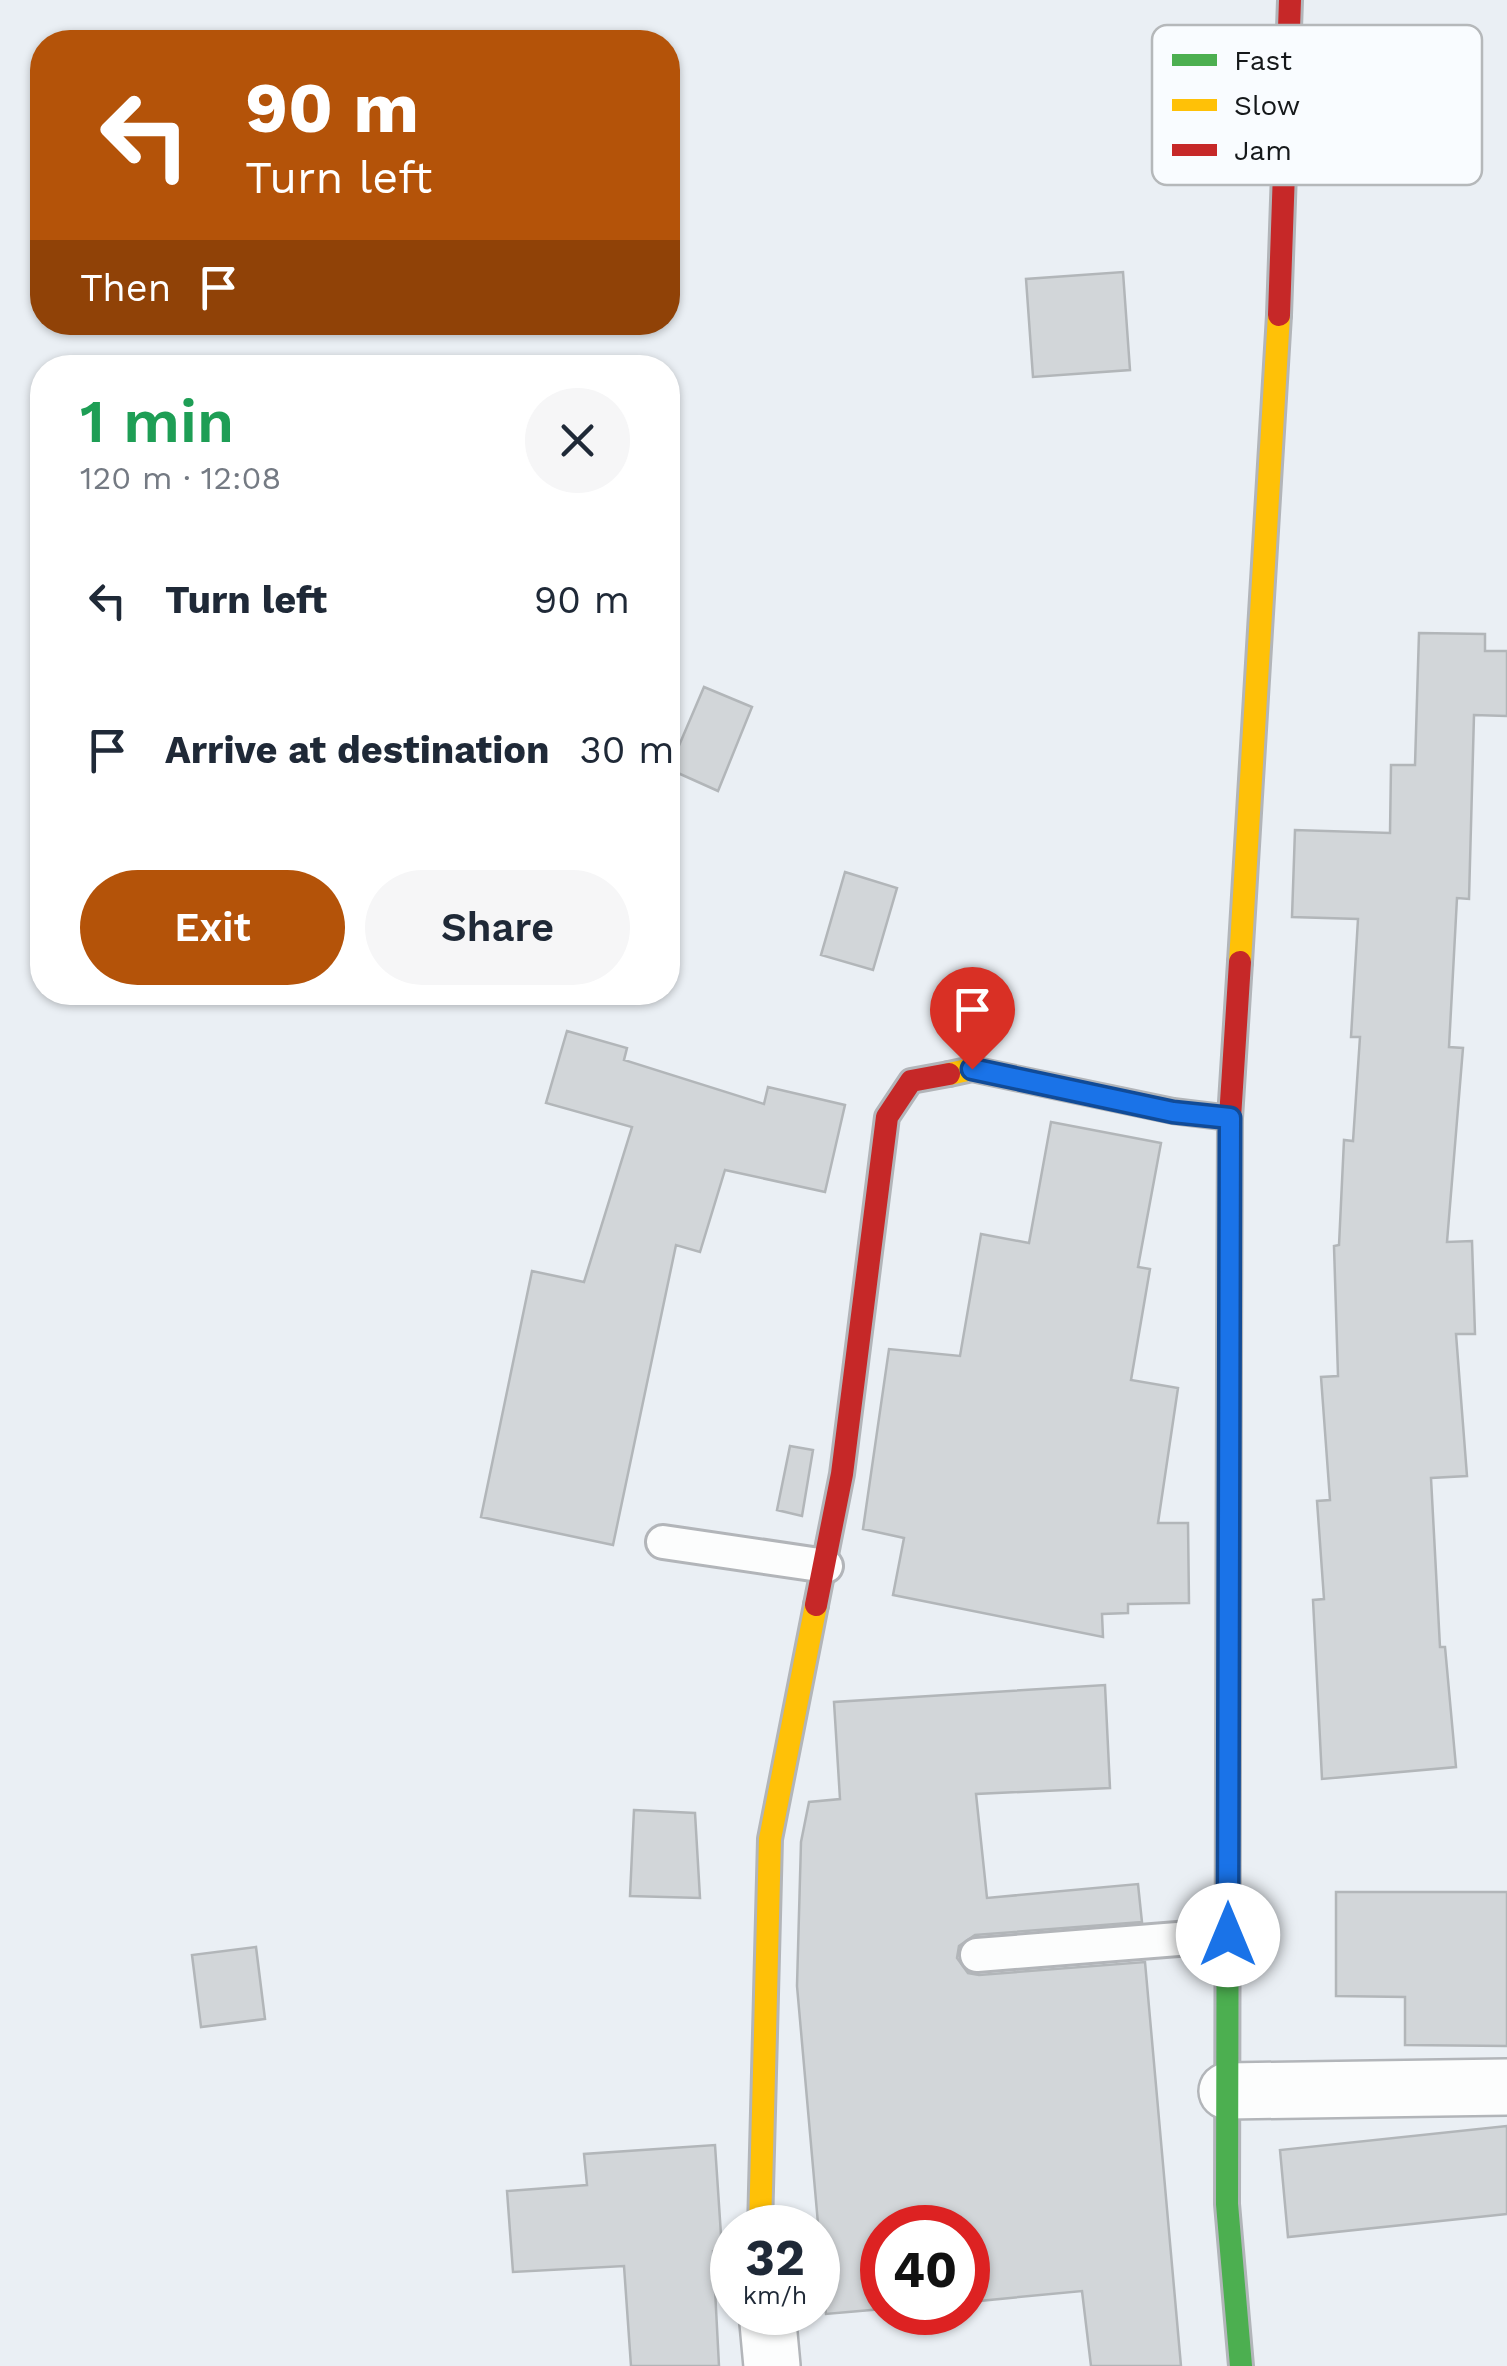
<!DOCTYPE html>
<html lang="en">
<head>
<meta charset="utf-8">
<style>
  :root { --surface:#fff; --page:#f6f6f7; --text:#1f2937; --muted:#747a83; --accent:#b45309 }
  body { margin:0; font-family:"Work Sans",sans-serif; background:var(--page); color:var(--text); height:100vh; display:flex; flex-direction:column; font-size:38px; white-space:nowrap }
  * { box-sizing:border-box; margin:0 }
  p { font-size:32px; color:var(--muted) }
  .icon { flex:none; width:55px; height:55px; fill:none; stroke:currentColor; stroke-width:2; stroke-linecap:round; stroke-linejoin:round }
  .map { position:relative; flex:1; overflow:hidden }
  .side { position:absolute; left:30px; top:355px; width:650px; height:650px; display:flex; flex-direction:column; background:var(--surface); border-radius:40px; box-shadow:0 2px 8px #0004 }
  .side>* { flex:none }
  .guide { position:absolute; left:30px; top:30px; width:650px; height:305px; border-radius:40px; box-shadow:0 2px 8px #0004; background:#b45309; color:#fff; overflow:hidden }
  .speed { position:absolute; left:710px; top:2205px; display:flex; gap:20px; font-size:50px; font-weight:700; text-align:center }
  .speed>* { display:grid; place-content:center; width:130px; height:130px; border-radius:50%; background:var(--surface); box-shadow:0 2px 8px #0004; line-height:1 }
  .speed small { font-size:25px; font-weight:400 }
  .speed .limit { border:15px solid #d22; background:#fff; color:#111 }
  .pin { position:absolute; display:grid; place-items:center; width:85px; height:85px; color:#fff; margin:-102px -42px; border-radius:50% 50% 50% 0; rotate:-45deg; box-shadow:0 0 10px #0007 }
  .pin .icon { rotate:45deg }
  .me { position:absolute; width:110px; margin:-55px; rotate:0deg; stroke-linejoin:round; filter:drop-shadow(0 0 8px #0008) }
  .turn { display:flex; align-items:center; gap:35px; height:210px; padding:0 50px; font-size:45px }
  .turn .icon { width:130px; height:130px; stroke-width:2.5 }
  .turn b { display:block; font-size:70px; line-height:85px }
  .then { display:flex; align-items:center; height:95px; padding:0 50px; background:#0003; gap:20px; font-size:38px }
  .round { display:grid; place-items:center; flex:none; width:105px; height:105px; border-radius:52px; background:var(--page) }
  .headline { display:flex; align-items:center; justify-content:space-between; height:170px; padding:0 50px }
  h1 { font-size:60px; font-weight:600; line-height:75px; color:#1e9e55 }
  .action { display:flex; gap:20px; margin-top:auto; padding:20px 50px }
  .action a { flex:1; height:115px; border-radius:60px; background:var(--accent); color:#fff; font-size:40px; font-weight:600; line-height:115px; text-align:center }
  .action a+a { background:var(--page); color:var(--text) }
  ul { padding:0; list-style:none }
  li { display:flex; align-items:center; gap:30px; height:150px; padding:0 50px }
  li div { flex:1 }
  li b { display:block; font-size:38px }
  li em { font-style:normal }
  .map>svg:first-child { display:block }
  .building { fill:#d2d6d9; stroke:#b2b6b9; stroke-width:2.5 }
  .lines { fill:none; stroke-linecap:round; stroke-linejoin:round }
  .lane-casing { stroke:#b2b5b9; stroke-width:38 }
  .street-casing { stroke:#b2b5b9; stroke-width:60 }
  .fast-casing { stroke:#b2b5b9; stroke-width:28 }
  .slow-casing { stroke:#b2b5b9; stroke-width:28 }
  .jam-casing { stroke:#b2b5b9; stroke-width:28 }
  .lane { stroke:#fcfdfd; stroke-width:32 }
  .street { stroke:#fcfdfd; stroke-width:55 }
  .fast { stroke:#4caf50; stroke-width:22 }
  .slow { stroke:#ffc107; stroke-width:22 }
  .jam { stroke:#c62828; stroke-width:22 }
  .route-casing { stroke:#114b97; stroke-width:25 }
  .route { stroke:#1a73e8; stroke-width:18 }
  .key { fill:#f9fcff; stroke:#b5b8ba; stroke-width:2.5 }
  .key-label { font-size:28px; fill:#15181a }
</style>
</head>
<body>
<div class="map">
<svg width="1507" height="2366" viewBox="0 0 1507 2366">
  <rect width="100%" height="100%" fill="#eaeff4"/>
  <path class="building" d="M1123,272L1130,370L1033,377L1026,279Z
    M1419,633L1485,634V651H1507V716L1474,715L1469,899L1457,898L1449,1047L1463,1048L1447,1242L1472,1241L1475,1334H1456L1467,1476L1431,1478L1440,1647H1445L1456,1767L1322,1779L1313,1600L1324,1599L1317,1501L1330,1500L1321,1377L1338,1376L1334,1246L1339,1245L1344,1140L1353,1141L1360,1037H1351L1358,919L1292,917L1295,830L1390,833L1391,765H1415Z
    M704,687L752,707L718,791L669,769Z
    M845,872L897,888L873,970L821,955Z
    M567,1031L627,1048L624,1060L764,1104L768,1087L845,1105L825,1192L725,1170L700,1252L676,1245L613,1545L481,1517L532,1271L584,1282L632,1127L546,1103Z
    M1051,1122L1161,1143L1138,1267L1150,1269L1131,1380L1178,1388L1158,1523H1188L1189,1603L1128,1604V1613L1102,1614L1103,1637L893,1595L904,1538L863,1529L889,1349L960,1356L981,1234L1029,1243Z
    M790,1446L813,1450L802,1516L777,1510Z
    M1105,1685L1110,1788L976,1794L987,1898L1138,1884L1142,1922L975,1935L959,1946L957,1958L968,1973L979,1975L1145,1962L1181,2366H1091L1082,2291L968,2302V2228H882V2309L826,2314L797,1986L801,1842L809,1802L840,1799L834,1702Z
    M634,1810L695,1813L700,1898L630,1896Z
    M1336,1892H1507V2046L1405,2045V1997L1336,1996Z
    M256,1947L265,2019L201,2027L192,1955Z
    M1507,2126V2214L1288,2237L1280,2150Z
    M715,2145L722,2250L713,2251L719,2366H631L624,2266L513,2272L507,2191L587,2185L584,2154Z"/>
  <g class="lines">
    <g class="lane-casing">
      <path id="lane" d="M663,1542L826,1566
        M977,1955L1228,1935"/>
    </g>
    <g class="street-casing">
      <path id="street" d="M1227,2091L1507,2087
        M767,2312L772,2366"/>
    </g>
    <g class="fast-casing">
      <path id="fast" d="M1228,1768L1227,2204L1241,2366"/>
    </g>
    <g class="slow-casing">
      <path id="slow" d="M1240,962L1279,315
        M949,1074L972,1069L1173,1111L1230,1118
        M1228,1768L1229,1364
        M760,2228L770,1839L816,1605"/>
    </g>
    <g class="jam-casing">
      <path id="jam" d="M1279,315L1290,0
        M1229,1364L1230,1118L1240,962
        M816,1605L842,1474L887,1117L911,1081L949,1074"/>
    </g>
    <use href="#lane" class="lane"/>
    <use href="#street" class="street"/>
    <use href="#fast" class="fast"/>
    <use href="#slow" class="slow"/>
    <use href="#jam" class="jam"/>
  </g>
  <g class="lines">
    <g class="route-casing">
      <path id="route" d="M972,1069L1173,1112L1230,1118L1228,1935"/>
    </g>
    <use href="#route" class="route"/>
  </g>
  <rect x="1152" y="25" width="330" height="160" rx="15" class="key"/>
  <rect x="1172" y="54" width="45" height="12" fill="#4caf50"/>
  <rect x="1172" y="99" width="45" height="12" fill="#ffc107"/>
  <rect x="1172" y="144" width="45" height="12" fill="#c62828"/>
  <g class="key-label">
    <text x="1234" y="70">Fast</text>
    <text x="1234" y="115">Slow</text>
    <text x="1234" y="160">Jam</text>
  </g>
</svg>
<div class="speed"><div>32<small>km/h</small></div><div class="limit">40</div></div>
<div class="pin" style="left:972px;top:1069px;background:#d93025"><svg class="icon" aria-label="arrive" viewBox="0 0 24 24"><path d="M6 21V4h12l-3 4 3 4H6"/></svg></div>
<svg class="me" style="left:1228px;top:1935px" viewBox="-20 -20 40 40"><circle r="19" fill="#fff"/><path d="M0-13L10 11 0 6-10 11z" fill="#1a73e8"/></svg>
<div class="guide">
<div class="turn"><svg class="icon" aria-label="left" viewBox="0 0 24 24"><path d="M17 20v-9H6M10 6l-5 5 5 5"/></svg><div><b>90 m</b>Turn left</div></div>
<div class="then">Then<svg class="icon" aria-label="arrive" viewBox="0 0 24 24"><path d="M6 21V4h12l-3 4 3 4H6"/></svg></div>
</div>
<section class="side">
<div class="headline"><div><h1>1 min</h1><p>120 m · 12:08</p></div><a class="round"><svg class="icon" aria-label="close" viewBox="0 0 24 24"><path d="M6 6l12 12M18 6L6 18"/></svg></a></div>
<ul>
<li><svg class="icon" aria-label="left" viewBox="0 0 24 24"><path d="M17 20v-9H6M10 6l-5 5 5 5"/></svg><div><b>Turn left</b></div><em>90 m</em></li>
<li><svg class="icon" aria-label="arrive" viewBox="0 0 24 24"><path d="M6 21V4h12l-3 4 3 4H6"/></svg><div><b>Arrive at destination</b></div><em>30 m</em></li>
</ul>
<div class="action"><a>Exit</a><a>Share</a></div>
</section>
</div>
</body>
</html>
